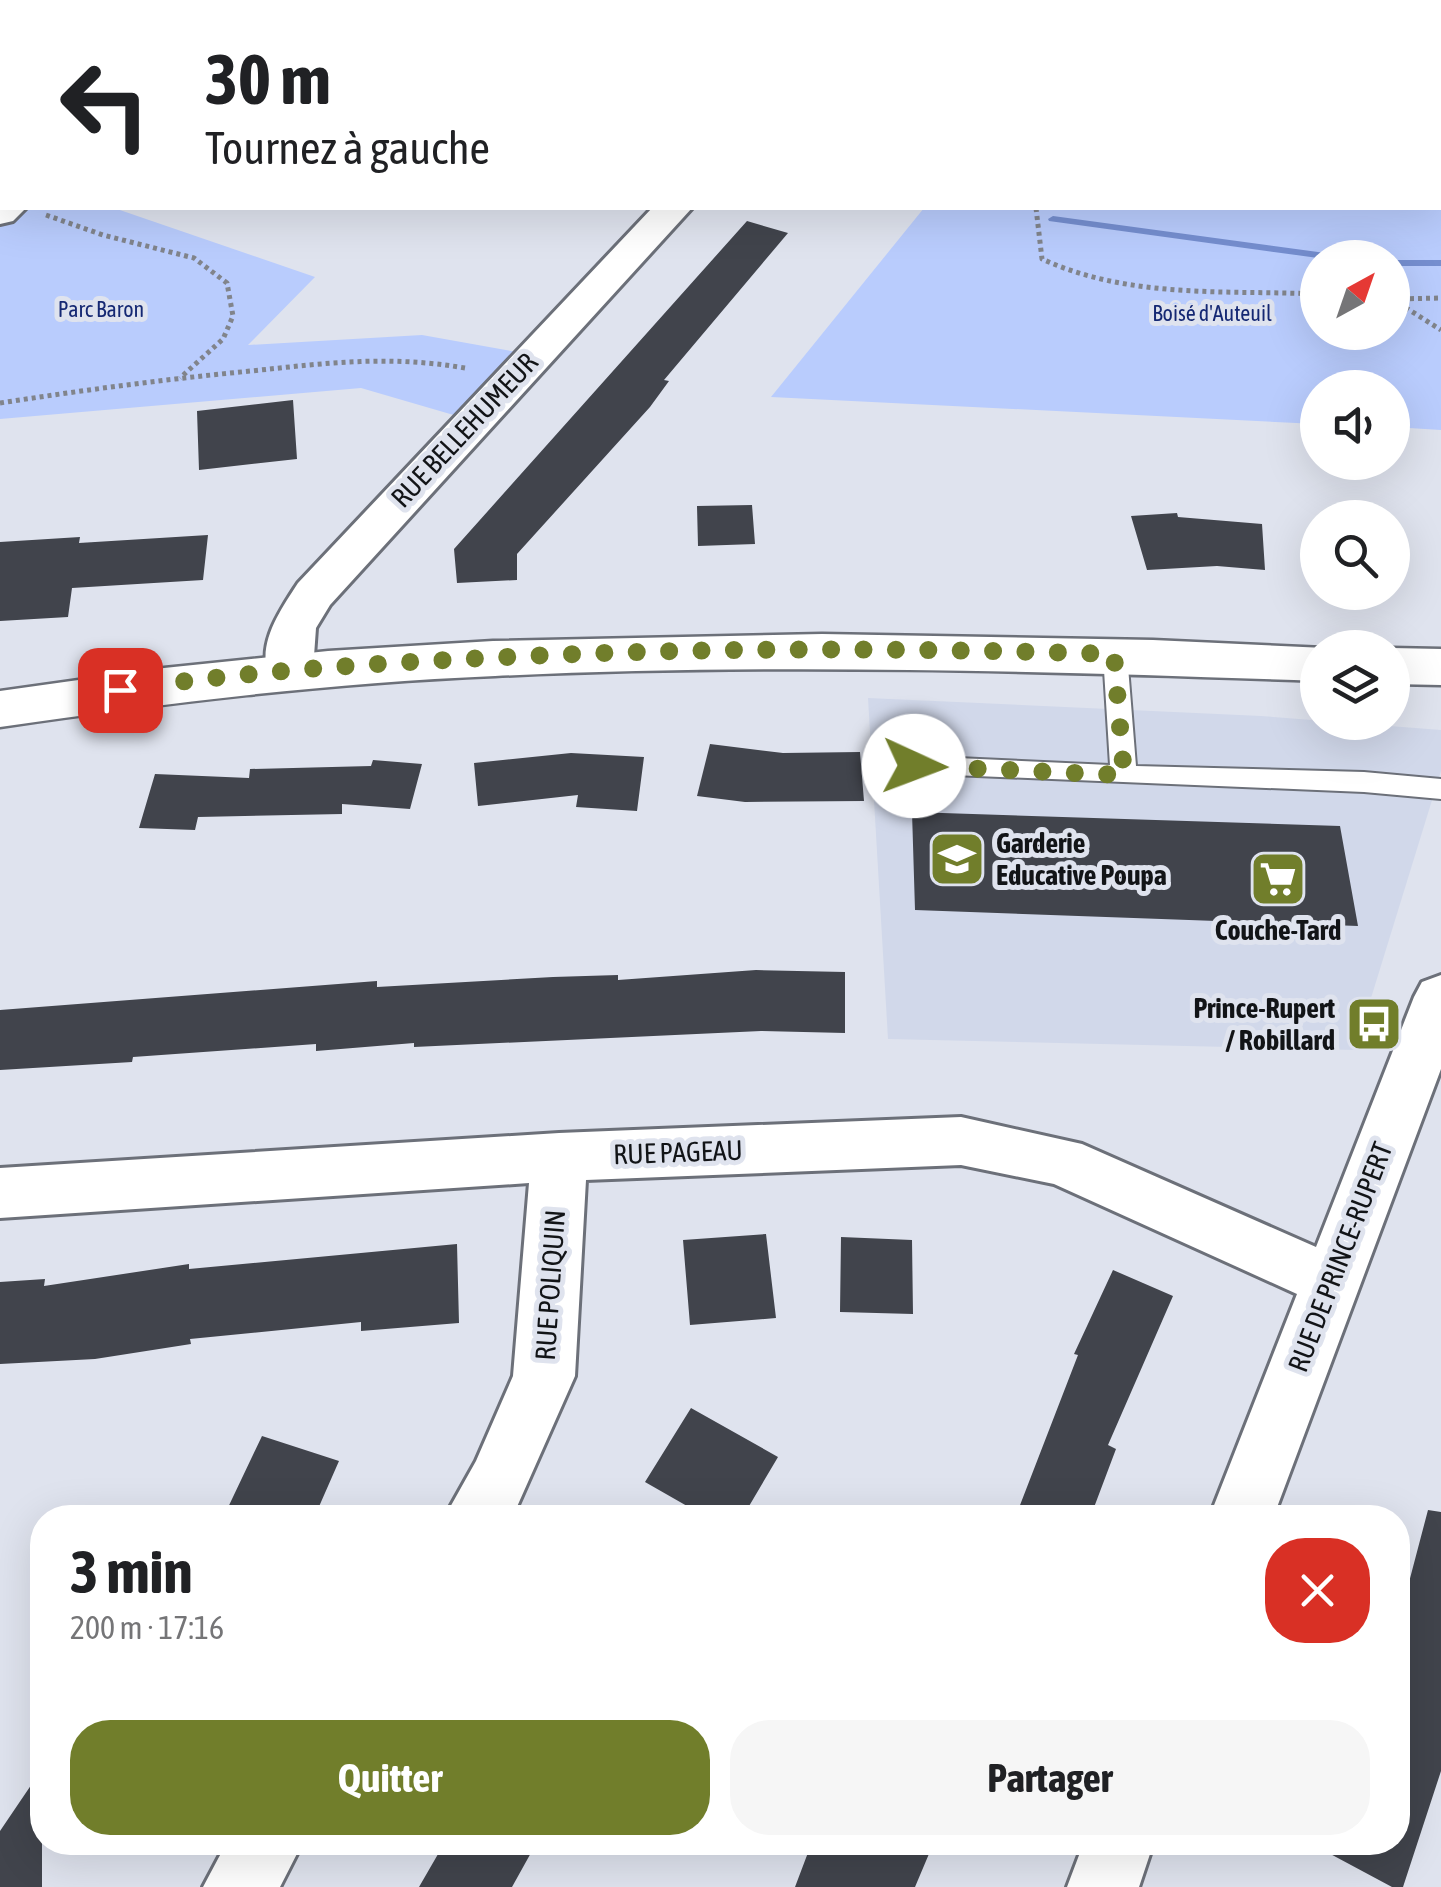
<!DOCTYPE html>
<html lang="fr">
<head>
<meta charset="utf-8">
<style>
  :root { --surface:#fff; --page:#f6f6f6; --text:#202124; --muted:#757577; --accent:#717e2b }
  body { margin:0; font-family:"Asap Condensed",sans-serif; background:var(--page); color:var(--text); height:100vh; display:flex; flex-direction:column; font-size:38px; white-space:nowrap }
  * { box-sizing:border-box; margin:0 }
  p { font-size:32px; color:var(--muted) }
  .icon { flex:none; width:55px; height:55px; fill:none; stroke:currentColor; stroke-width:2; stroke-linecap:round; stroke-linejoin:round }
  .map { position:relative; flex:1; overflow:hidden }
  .side { position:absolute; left:30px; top:1505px; width:1380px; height:350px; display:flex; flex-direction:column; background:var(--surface); border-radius:40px; box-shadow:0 10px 40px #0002 }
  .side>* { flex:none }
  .top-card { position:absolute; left:0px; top:0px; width:1442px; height:210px; box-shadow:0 10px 40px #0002; background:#fff; color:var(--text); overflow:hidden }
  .needle { width:65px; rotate:40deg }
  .buttons { position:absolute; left:1300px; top:240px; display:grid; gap:20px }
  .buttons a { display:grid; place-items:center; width:110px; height:110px; border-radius:50%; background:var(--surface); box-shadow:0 10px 40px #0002; font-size:50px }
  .pin { position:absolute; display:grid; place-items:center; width:85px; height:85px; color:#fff; margin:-42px; border-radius:20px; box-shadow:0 5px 15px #0006 }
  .me { position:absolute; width:110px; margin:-55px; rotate:92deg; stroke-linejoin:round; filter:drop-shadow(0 0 8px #0008) }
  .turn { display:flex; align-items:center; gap:35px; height:210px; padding:0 40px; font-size:45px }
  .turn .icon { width:130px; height:130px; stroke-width:2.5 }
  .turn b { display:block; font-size:70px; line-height:85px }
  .round { display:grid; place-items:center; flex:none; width:105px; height:105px; border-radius:40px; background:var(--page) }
  .summary { display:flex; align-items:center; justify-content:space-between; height:170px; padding:0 40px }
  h1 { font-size:60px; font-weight:700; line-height:75px }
  .action { display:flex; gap:20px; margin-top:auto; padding:20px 40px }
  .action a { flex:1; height:115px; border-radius:40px; background:var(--accent); color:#fff; font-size:40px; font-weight:700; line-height:115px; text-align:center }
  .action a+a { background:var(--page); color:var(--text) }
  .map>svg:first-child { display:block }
  .built { fill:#d1d8ea }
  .green { fill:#b9ccfd; fill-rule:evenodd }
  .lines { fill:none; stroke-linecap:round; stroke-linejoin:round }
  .stream { fill:#758ecf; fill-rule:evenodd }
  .building { fill:#41444c }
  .service-casing { stroke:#6c7079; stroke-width:4 }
  .minor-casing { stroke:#6c7079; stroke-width:6 }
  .tertiary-casing { stroke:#6c7079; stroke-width:5 }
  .path { stroke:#81848b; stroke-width:5; stroke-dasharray:4 4; stroke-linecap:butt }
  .service { fill:#fff; fill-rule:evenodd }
  .minor { fill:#fff; fill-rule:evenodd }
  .tertiary { fill:#fff; fill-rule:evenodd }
  .route { stroke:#717e2b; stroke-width:18; stroke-dasharray:0 32.4 }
  .labels { text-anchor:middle; stroke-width:10; stroke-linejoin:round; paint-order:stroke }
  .far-park-label { font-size:22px; fill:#152873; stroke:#dfe3ee }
  .street-label { font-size:28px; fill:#121417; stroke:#dfe3ee }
  .poi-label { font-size:28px; font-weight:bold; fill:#121417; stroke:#dfe3ee; text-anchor:start }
</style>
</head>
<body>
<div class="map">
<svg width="1441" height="1887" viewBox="0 0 1441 1887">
  <rect width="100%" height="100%" fill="#dfe3ee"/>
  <path class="built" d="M868,698L1261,716L1441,730V771L1355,1050L888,1039Z"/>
  <path class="green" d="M1093,0H1441V430L1393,427L1392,388H1318L1317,424L771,397L924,208H1440V2H1090ZM1318,258H1392V332H1318Z
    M13,208H114L315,277L248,345L422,335L517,352L457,416L361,388L0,419V217Z"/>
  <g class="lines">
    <path class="stream" d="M1053,216L1340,255L1345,258H1318L1049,221L1048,219Z
      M1392,260H1441V266H1392Z"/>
  </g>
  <path class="building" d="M747,221L788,233L664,380L669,381L650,407L517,554V580L457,583L454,549Z
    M293,400L297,459L199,470L197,411Z
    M752,505L755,544L698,546L697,506Z
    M1177,513L1178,517L1262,524L1265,570L1217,566L1147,570L1131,516Z
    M208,535L203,580L72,588L68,617L0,621V542L80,537L79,543Z
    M710,744L783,753L860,752L864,801L745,802L697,796Z
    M571,753L644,757L637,811L576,807L578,795L478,806L474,763Z
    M373,760L422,764L410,809L342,804V814L198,817L195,830L139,828L155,774L249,778L250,769L371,766Z
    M912,812L1340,826L1358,926L915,910Z
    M756,970L845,972V1033L761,1031L414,1047V1043L316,1051V1044L133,1057L132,1062L0,1070V1010L377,981V987L553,977L618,975V980Z
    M766,1234L776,1318L690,1325L683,1240Z
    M841,1237L912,1240L913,1314L840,1312Z
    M457,1244L459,1323L361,1331V1322L190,1339L191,1344L95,1359L0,1364V1282L45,1279L44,1286L189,1264V1269Z
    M1113,1270L1173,1296L1108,1445L1116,1449L1090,1518H1015L1078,1355L1074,1354Z
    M691,1408L778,1457L742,1518H708L645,1482Z
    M262,1436L339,1461L314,1518H223Z
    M1428,1510L1441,1512V1771L1403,1887H1392L1308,1842H1398V1624Z
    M42,1769V1887H0V1831Z
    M445,1842H537L512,1887H419Z
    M812,1842H934L915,1887H795Z"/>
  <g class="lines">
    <g class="service-casing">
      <path id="service" d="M1115,645L1127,654L1136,766L1364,772L1441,779V799L1364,792L905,773L901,766L905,759L914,756L1110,765L1103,654Z"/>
    </g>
    <g class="minor-casing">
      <path id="minor" d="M148,0H191L192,2H150Z
        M0,198L2,208H26L13,221L0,224Z
        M652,208H692L330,605L316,628L313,670L306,682L289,687L272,682C253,648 280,611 298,583Z
        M1441,975V1069L1273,1518H1209L1297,1294L1054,1184L961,1165L586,1180L575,1376L512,1518H444L476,1461L513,1376L529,1183L0,1218V1168L559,1133L961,1117L1082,1144L1316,1247L1414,997L1422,982Z
        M227,1842H303L280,1887H203Z
        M1084,1842H1154L1139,1887H1067Z"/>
    </g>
    <g class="tertiary-casing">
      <path id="tertiary" d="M822,634L1153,640L1325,648H1318V681C1043,671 769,663 495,676C329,683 164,703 0,727V691L164,668L328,651L493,641Z
        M1392,648L1441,649V685L1392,684Z"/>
    </g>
    <path class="path" d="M1036,208L1042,259C1130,299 1224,290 1318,294
      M46,215L103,235L194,258L227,283L233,316L223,339L180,378
      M1392,299L1441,330
      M1394,299L1441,298
      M0,403C84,390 167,379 251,371C327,363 389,355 465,368"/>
    <use href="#service" class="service"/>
    <use href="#minor" class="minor"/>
    <use href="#tertiary" class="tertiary"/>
  </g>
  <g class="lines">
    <path class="route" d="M120,690C248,671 377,663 506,657C709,647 911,648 1114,654L1124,775L914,766"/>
  </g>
  <defs>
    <g id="school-square" transform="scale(2.875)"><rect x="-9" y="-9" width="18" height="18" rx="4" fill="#717e2b" stroke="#dfe3ee"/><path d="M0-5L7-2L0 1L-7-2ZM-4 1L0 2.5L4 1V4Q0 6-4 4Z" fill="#fff"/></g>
    <g id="supermarket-square" transform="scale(2.875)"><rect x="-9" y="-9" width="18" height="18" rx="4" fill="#717e2b" stroke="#dfe3ee"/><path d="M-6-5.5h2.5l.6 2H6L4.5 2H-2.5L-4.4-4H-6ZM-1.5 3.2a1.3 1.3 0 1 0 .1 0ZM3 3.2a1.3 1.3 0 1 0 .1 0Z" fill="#fff"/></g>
    <g id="bus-square" transform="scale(2.875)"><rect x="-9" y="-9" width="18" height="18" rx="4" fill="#717e2b" stroke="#dfe3ee"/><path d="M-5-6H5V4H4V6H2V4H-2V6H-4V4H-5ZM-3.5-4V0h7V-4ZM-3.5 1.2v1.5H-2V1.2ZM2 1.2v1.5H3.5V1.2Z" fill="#fff"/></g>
  </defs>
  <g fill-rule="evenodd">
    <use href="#school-square" x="957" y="859"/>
    <use href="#supermarket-square" x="1278" y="879"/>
    <use href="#bus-square" x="1374" y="1024"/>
  </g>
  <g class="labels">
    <g class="far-park-label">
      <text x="101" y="317">Parc Baron</text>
      <text x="1212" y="321">Boisé d'Auteuil</text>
    </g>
    <g class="street-label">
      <text transform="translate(464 430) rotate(-47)" y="10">RUE BELLEHUMEUR</text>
      <text transform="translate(678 1152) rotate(-2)" y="10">RUE PAGEAU</text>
      <text transform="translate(1340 1257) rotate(-69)" y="10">RUE DE PRINCE-RUPERT</text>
      <text transform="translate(550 1285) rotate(-86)" y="10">RUE POLIQUIN</text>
    </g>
    <g class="poi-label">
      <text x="996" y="853">Garderie<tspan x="996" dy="32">Educative Poupa</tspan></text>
      <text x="1278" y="940" text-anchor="middle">Couche-Tard</text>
      <text x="1335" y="1018" text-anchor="end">Prince-Rupert<tspan x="1335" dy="32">/ Robillard</tspan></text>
    </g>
  </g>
</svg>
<div class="buttons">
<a><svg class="needle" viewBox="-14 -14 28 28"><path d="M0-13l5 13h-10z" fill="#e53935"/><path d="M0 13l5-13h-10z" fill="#757577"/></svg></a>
<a><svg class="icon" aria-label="sound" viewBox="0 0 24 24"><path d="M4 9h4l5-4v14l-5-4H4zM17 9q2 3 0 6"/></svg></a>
<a><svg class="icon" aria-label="search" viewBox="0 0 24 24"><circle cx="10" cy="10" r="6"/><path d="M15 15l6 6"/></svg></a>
<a><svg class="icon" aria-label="layers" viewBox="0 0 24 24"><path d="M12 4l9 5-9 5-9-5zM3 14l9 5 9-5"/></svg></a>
</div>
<div class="pin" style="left:120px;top:690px;background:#d93025"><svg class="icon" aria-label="arrive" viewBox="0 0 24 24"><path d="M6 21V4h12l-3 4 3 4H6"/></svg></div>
<svg class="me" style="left:914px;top:766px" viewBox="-20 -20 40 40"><circle r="19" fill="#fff"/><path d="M0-13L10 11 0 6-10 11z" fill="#717e2b"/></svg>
<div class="top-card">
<div class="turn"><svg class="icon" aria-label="left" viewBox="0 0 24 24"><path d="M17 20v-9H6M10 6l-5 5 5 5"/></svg><div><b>30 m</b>Tournez à gauche</div></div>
</div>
<section class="side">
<div class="summary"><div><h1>3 min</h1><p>200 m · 17:16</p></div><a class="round" style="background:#d93025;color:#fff"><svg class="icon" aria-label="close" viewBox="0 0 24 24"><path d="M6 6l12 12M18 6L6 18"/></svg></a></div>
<div class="action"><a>Quitter</a><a>Partager</a></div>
</section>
</div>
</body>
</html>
